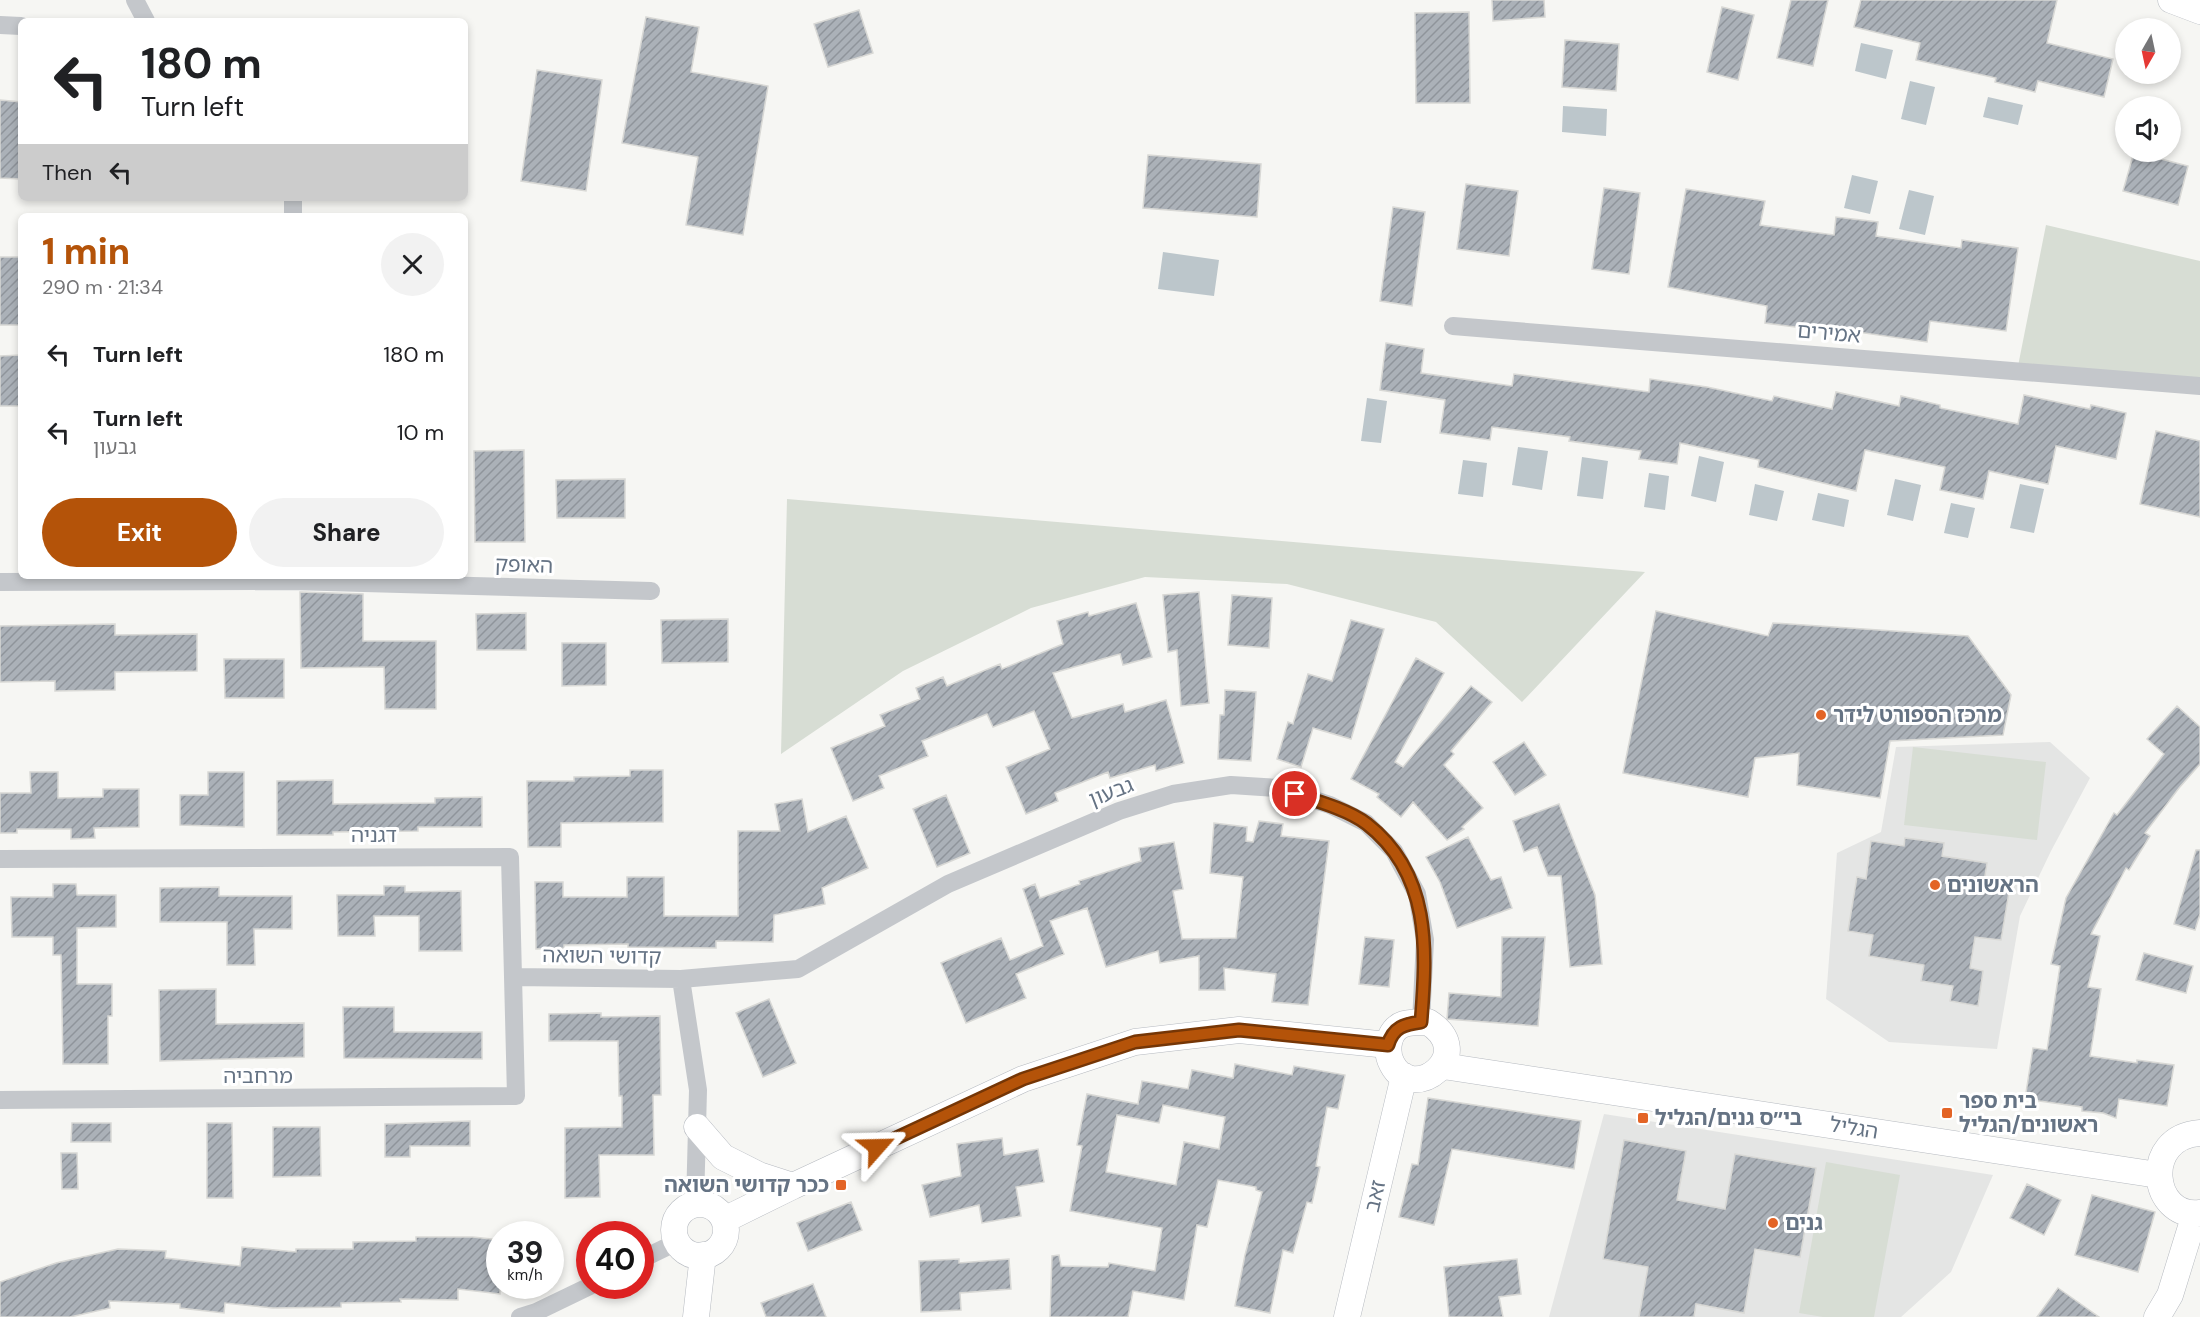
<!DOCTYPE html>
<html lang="en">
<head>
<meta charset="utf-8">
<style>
  :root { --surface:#fff; --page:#f2f2f2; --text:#202124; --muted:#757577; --accent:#b45309 }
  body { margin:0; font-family:"DM Sans","Noto Sans Hebrew",sans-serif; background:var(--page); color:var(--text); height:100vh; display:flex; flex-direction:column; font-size:22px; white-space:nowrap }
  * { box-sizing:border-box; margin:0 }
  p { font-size:20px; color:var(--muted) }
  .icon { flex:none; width:33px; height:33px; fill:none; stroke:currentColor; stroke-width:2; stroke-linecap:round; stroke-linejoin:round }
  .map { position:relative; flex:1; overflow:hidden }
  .side { position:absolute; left:18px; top:213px; width:450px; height:366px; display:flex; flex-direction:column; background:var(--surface); border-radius:9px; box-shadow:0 3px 9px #0003 }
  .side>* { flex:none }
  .guide { position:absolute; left:18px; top:18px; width:450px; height:183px; border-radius:9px; box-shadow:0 3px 9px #0003; background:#fff; color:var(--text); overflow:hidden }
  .needle { width:39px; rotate:189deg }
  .tools { position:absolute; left:2115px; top:18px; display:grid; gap:12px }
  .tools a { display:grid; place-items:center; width:66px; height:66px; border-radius:50%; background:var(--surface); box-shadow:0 3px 9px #0003; font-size:30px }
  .speed { position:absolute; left:486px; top:1221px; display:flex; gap:12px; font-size:30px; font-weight:700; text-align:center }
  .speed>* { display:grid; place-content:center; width:78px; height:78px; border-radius:50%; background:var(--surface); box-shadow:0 3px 9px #0003; line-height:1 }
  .speed small { font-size:15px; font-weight:400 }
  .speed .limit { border:9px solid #d22; background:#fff; color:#111 }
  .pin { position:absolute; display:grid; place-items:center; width:51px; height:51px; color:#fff; margin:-26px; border:3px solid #fff; border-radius:50%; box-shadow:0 2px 6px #0007 }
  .me { position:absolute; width:66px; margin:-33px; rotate:65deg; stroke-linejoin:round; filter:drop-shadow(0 0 4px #0008) }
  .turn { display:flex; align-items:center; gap:21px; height:126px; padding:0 24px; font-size:27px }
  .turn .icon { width:78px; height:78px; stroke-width:2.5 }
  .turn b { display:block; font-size:42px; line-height:51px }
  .then { display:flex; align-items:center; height:57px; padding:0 24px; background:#0003; gap:12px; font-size:22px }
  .round { display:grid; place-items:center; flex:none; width:63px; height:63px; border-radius:32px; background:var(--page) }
  .head { display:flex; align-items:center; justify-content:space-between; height:102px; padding:0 24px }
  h1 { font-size:36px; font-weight:800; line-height:45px; color:var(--accent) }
  .button { display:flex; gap:12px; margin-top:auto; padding:12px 24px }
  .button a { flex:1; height:69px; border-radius:36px; background:var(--accent); color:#fff; font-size:24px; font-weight:800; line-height:69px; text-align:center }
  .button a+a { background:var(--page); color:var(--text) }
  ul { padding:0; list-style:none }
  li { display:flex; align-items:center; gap:18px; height:78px; padding:0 24px }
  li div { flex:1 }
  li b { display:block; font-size:22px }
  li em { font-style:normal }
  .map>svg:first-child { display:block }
  .built { fill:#e4e5e4 }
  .green { fill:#d7ddd4 }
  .water { fill:#bcc6cb }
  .building { fill:url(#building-hatch); stroke:#d8d8d5; stroke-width:1.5; fill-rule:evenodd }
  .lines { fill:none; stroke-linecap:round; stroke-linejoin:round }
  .secondary-casing { stroke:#b6bac0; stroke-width:27 }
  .street { stroke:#c4c7cb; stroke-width:18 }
  .secondary { stroke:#fff; stroke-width:26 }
  .route-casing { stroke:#753606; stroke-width:15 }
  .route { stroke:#b45309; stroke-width:10 }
  .poi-dot { fill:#e36426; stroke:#fff; stroke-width:2 }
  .labels { text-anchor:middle; stroke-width:6; stroke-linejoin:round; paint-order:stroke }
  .street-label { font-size:21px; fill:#657384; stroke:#fff }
  .poi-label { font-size:21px; font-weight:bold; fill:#657384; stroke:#fff; text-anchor:start }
</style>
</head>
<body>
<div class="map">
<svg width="2200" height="1317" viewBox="0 0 2200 1317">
  <defs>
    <pattern id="building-hatch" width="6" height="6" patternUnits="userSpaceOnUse" patternTransform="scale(1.5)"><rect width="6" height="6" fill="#abb1b8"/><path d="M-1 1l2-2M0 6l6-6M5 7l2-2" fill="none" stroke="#8f949b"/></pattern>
  </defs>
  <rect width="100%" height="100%" fill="#f6f6f3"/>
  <path class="built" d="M2050,742L2090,778L2051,851L2020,916L1997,1049L1889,1042L1826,999L1837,853L1881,832L1896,747Z
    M1604,1114L1993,1175L1951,1272L1901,1317H1549Z"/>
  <path class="green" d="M2046,225L2200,261V386L2017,371Z
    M787,499L1645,572L1522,702L1436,622L1287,584L1145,577L1031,608L903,671L781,754Z
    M1913,747L2046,762L2037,840L1904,825Z
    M1826,1162L1900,1175L1874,1317H1823L1799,1313Z"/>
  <path class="water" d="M1861,43L1893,50L1886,79L1855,71Z
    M1910,81L1935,87L1926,125L1901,119Z
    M1988,97L2023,105L2018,125L1983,117Z
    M1563,106L1607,109L1606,136L1562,132Z
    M1852,175L1878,181L1870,214L1844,208Z
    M1909,190L1934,196L1925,235L1899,229Z
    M1163,252L1219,260L1214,296L1158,289Z
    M1367,398L1387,401L1381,443L1361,441Z
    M1518,447L1548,451L1542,490L1512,485Z
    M1699,456L1724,462L1716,502L1691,496Z
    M1582,457L1608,461L1603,499L1577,496Z
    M1463,460L1487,463L1483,497L1458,494Z
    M1649,473L1669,476L1665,510L1644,507Z
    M1895,479L1921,485L1913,521L1887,515Z
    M1755,484L1784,491L1777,521L1749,515Z
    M2020,484L2044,489L2034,533L2010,528Z
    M1818,493L1849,500L1844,527L1812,520Z
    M1951,503L1975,508L1968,538L1944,533Z"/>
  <path class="building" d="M1492,0H1544L1545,17L1493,21Z
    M1791,0H1828L1813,66L1777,58Z
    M1861,0H2057L2047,43L2113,59L2104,97L2038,81L2035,92L1995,82L1996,78L1916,60L1920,43L1854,27Z
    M1722,7L1754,15L1738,80L1707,72Z
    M859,10L873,53L828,67L814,24Z
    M1469,12L1470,103H1416L1415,13Z
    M646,17L699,27L691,72L768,86L743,235L686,225L698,157L622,143Z
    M1565,40L1619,44L1616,91L1562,87Z
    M537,70L602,80L586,191L521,181Z
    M0,100L21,102V179L0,178Z
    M2134,152L2188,166L2178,205L2123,191Z
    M1148,155L1261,164L1257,217L1143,208Z
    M1466,184L1518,191L1509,256L1457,249Z
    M1604,188L1640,193L1629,274L1592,269Z
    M1686,189L1765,201L1760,225L1834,235L1836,217L1878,222L1876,236L1961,248L1962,240L2018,248L2006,331L1930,321L1927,342L1802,324V328L1765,323L1767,306L1668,287Z
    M1393,207L1425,212L1412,306L1380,301Z
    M0,257H21V325H0Z
    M1386,343L1424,349L1421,373L1512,386L1514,374L1649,392L1650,379L1707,387L1772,401L1774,396L1832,409L1836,392L1899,406L1901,396L1940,405V408L2018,424L2024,395L2090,409L2091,405L2126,413L2116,459L2056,446L2048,484L1989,471L1983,499L1940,490L1945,467L1865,450L1856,491L1758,467L1759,460L1680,443L1677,464L1639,459L1641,451L1569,441L1570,437L1492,427L1490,440L1440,433L1445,400L1380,390Z
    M21,355V406H0V356Z
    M2156,431L2200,441V517L2140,504Z
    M524,450L525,542H475L474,451Z
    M625,479V518H557L556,480Z
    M300,592L363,594V641H436V709H385L384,667L301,668Z
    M1199,592L1209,703L1181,706L1177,650L1168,652L1163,595Z
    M1232,595L1272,598L1269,648L1228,645Z
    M1136,603L1152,657L1123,665L1120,654L1053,673L1072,718L1123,704L1125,712L1166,700L1184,763L1156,771L1155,765L1110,778L1108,772L1055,793L1058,801L1026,814L1006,767L1050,749L1034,711L993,727L987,714L922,741L928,756L879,776L884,788L853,801L831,748L885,726L880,715L920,699L916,688L943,677L947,686L1000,664L1002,669L1063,644L1057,621L1088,612L1089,616Z
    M1656,611L1768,636L1773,623L1968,636L2011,695L2003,735L1890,741L1880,798L1797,785L1799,753L1755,758L1748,797L1623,773Z
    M526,613V650H477L476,614Z
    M728,619V662L662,663L661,620Z
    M1351,620L1384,629L1351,739L1313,728L1301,767L1277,759L1288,722L1293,724L1308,674L1332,681Z
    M115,624V635L197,634V671L115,672V690L55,691V681L0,682V626Z
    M562,643H606V685L562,686Z
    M1416,658L1444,673L1395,762L1403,767L1471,686L1492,702L1451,751L1454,754L1444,765L1483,808L1462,827L1464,829L1447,840L1413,802L1401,817L1377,797L1379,794L1351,779Z
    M224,659H284V698H225Z
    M1225,690L1256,692L1251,761L1218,759L1220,715H1224Z
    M2177,706L2200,727V764L2179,788L2145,833L2150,836L2129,870L2126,868L2091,934L2100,936L2088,987L2101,989L2090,1056L2137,1063V1060L2174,1065L2167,1106L2119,1099L2116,1118L2103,1113L2082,1111V1107L2025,1099L2033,1048L2047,1050L2060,966L2051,964L2066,898L2114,813L2117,815L2164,754L2147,739Z
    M1524,742L1546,775L1515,795L1493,762Z
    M630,770H663V822L561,823V847H528L527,781H574V777L630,776Z
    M30,772H58V798L103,797V789H139V827L94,828L95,838L71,839V829H17V833H0V793H31Z
    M208,772H244V827L180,825V795H208Z
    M333,780V804L435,803V798L482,797V827H418V831L333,832V835H277V781Z
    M946,795L970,853L937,867L913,809Z
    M802,799L808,832L846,816L868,868L822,888L825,904L774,915L773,942L716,941V948L628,947V944L564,945V948L536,949L535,882H563V897H627V877H664V916H738V831H780L775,804Z
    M1559,804L1595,895L1602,964L1570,967L1561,876H1548L1537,847L1524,852L1513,821Z
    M1259,821L1283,824L1281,836L1329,841L1308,1005L1272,1002L1276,974L1224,968L1225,990H1199V956L1160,963L1158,951L1106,967L1087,908L1050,921L1064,954L1016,974L1026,998L966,1023L941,963L1001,938L1010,960L1043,946L1023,889L1035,884L1040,898L1080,884L1079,881L1141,861L1139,848L1174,842L1183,889L1173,891L1182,939L1236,938L1243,877L1210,873L1214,823L1247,827L1246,841L1253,842Z
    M1468,837L1491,880L1501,877L1512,908L1457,928L1440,882L1426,857Z
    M1905,838L1944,843L1942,856L1987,863L1984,882L2010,886L2001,940L1975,937L1970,968L1983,971L1978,1006L1950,1001L1953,986L1921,981L1924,965L1869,956L1873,935L1848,931L1857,877L1866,879L1871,841L1904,846Z
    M2196,850H2200V914L2195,930L2174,924Z
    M53,884H76L77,895H116V927L77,928V984H112V1016H108V1064H63L61,955H53V937H12L11,897H53Z
    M384,886H405V892L461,891L462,951H419V916H374L375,936H338L337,895H384Z
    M219,887V896H292V929H254L255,965H227V922H160V888Z
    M1365,937L1394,940L1389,987L1359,984Z
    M1502,937H1545L1538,1026L1447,1019L1449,993L1501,997Z
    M2144,953L2193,966L2186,993L2136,980Z
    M216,989V1024L304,1023V1057L160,1061L159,990Z
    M769,999L796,1063L763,1077L736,1013Z
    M343,1007H394V1032H482V1059L344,1058Z
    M601,1013V1017L660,1016L661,1095H653L654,1155H599L600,1197L565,1198V1128L622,1127V1096H619L618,1041H549V1014Z
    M1235,1064L1292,1075L1294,1066L1345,1075L1338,1109L1327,1107L1316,1166L1320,1167L1312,1203L1307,1202L1293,1253L1283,1250L1270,1313L1235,1306L1245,1255L1262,1192L1256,1190V1187L1218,1180L1207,1227L1197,1225L1184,1300L1133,1291L1128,1317H1050L1052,1256L1059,1255L1061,1266L1108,1267L1109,1263L1155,1271L1162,1228L1070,1211L1082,1146L1077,1145L1087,1094L1138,1104L1142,1081L1188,1089L1192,1070L1233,1078ZM1163,1105L1225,1117L1219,1149L1184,1142L1176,1185L1106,1172L1117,1115L1159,1123Z
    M1428,1098L1581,1121L1574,1169L1452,1149L1434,1225L1399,1217L1412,1164L1418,1165Z
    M470,1121V1146H410V1157H385V1124Z
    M72,1123H111V1142H71Z
    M207,1123H232L233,1198H207Z
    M273,1127H320L321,1176L273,1177Z
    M1002,1138L1004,1155L1038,1149L1044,1182L1016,1187L1021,1216L982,1223L979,1205L930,1217L922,1185L961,1176L957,1144Z
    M1624,1140L1686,1151L1677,1200L1725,1209L1735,1154L1816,1168L1800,1257L1755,1249L1744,1313L1696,1304L1694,1317H1639L1648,1267L1603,1259Z
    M61,1153H77L78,1189H62Z
    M2027,1184L2061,1200L2044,1235L2010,1218Z
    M2092,1195L2155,1212L2138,1272L2075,1255Z
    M851,1202L862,1230L808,1251L797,1223Z
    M416,1237H473L500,1240V1294L458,1289V1300L400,1299L401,1302L341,1303V1307L273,1308L225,1303L224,1313L180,1308V1304L109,1301L110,1308L70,1317H0V1282L56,1263L118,1249L166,1251L165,1258L240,1266L242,1247L296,1252V1249H353V1242L416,1241Z
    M959,1259V1263L1009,1259L1011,1289L960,1293L961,1310L921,1312L919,1261Z
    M1517,1259L1521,1294L1499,1297L1503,1317H1449L1444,1267Z
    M813,1284L826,1317H766L761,1303Z
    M2058,1288L2099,1317H2037Z"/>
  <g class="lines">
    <g class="secondary-casing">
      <path id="secondary" d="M2171,0L2200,11
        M1428,1022C1479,1054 1413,1105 1392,1064C1385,1051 1388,1029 1404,1024C1411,1022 1421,1022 1428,1022Z
        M1443,1066L2158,1175
        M697,1127L723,1157L759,1175L793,1186
        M2200,1133C2141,1137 2151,1219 2200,1213
        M674 1230a26 26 0 1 1 52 0a26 26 0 1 1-52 0Z
        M724,1220L793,1186L1023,1079L1135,1042L1239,1030L1388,1045
        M696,1317L703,1255
        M1347,1317L1404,1076
        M2157,1317L2170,1295L2195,1214"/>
    </g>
    <path class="street" d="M135,0L146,21
      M0,25L21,26
      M293,216V198
      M1453,326L2200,386
      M0,582L291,581L651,591
      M0,859L510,857L516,1096L0,1100
      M513,977L681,979L698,1090L695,1204
      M681,979L798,969L948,884L1119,811L1173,794L1231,785L1278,788L1330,805L1366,823L1394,851L1417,894L1425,940L1421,1022
      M640,1260L677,1242
      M520,1317L536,1312L590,1286"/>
    <use href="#secondary" class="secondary"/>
  </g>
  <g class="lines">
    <g class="route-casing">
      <path id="route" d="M877,1147L1023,1079L1135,1042L1239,1030L1388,1045C1393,1027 1405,1024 1421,1022C1427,949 1431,874 1367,824C1349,810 1317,801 1295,794"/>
    </g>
    <use href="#route" class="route"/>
  </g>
  <g class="poi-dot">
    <circle cx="1821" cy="715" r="6"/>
    <circle cx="1935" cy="885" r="6"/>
    <rect x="1941" y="1107" width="12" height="12" rx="3"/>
    <rect x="1637" y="1112" width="12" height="12" rx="3"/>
    <rect x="835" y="1179" width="12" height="12" rx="3"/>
    <circle cx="1773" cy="1223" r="6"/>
  </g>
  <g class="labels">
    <g class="street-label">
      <text transform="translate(1829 333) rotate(5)" y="7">אמירים</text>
      <text transform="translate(524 565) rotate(2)" y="7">האופק</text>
      <text transform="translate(1111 792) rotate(-21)" y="7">גבעון</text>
      <text x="374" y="842">דגניה</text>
      <text transform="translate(602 956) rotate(1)" y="7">קדושי השואה</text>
      <text x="258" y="1083">מרחביה</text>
      <text transform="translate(1854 1128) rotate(9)" y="7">הגליל</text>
      <text transform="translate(1375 1196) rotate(-77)" y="7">זאב</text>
    </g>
    <g class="poi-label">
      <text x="1833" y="722">מרכז הספורט לידר</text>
      <text x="1947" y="892">הראשונים</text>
      <text x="1959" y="1108">בית ספר<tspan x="1959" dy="24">ראשונים/הגליל</tspan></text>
      <text x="1655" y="1125">בי״ס גנים/הגליל</text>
      <text x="829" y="1192" text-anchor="end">ככר קדושי השואה</text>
      <text x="1785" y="1230">גנים</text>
    </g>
  </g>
</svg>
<div class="tools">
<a><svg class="needle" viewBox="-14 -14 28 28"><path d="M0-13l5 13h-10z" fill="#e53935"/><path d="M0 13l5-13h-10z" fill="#757577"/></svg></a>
<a><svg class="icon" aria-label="sound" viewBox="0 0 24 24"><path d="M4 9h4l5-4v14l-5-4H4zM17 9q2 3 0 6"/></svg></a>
</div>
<div class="speed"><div>39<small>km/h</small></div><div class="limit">40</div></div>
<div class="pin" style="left:1295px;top:794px;background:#d93025"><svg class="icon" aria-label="arrive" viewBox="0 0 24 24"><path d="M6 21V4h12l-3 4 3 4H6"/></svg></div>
<svg class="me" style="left:877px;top:1147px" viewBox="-20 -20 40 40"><path d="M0-17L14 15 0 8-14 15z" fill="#b45309" stroke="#fff" stroke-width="4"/></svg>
<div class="guide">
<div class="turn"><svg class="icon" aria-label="left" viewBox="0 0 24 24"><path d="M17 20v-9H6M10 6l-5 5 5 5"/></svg><div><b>180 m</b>Turn left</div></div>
<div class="then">Then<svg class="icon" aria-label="left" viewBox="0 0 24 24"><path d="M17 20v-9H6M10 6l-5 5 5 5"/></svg></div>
</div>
<section class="side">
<div class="head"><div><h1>1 min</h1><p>290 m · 21:34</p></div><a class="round"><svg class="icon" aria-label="close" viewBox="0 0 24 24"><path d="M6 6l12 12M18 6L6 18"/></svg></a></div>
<ul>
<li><svg class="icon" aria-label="left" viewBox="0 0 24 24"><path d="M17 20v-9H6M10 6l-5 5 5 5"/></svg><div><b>Turn left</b></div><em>180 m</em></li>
<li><svg class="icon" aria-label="left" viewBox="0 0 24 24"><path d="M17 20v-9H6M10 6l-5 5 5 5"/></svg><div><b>Turn left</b><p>גבעון</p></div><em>10 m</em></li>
</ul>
<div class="button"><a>Exit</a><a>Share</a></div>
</section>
</div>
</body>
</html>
